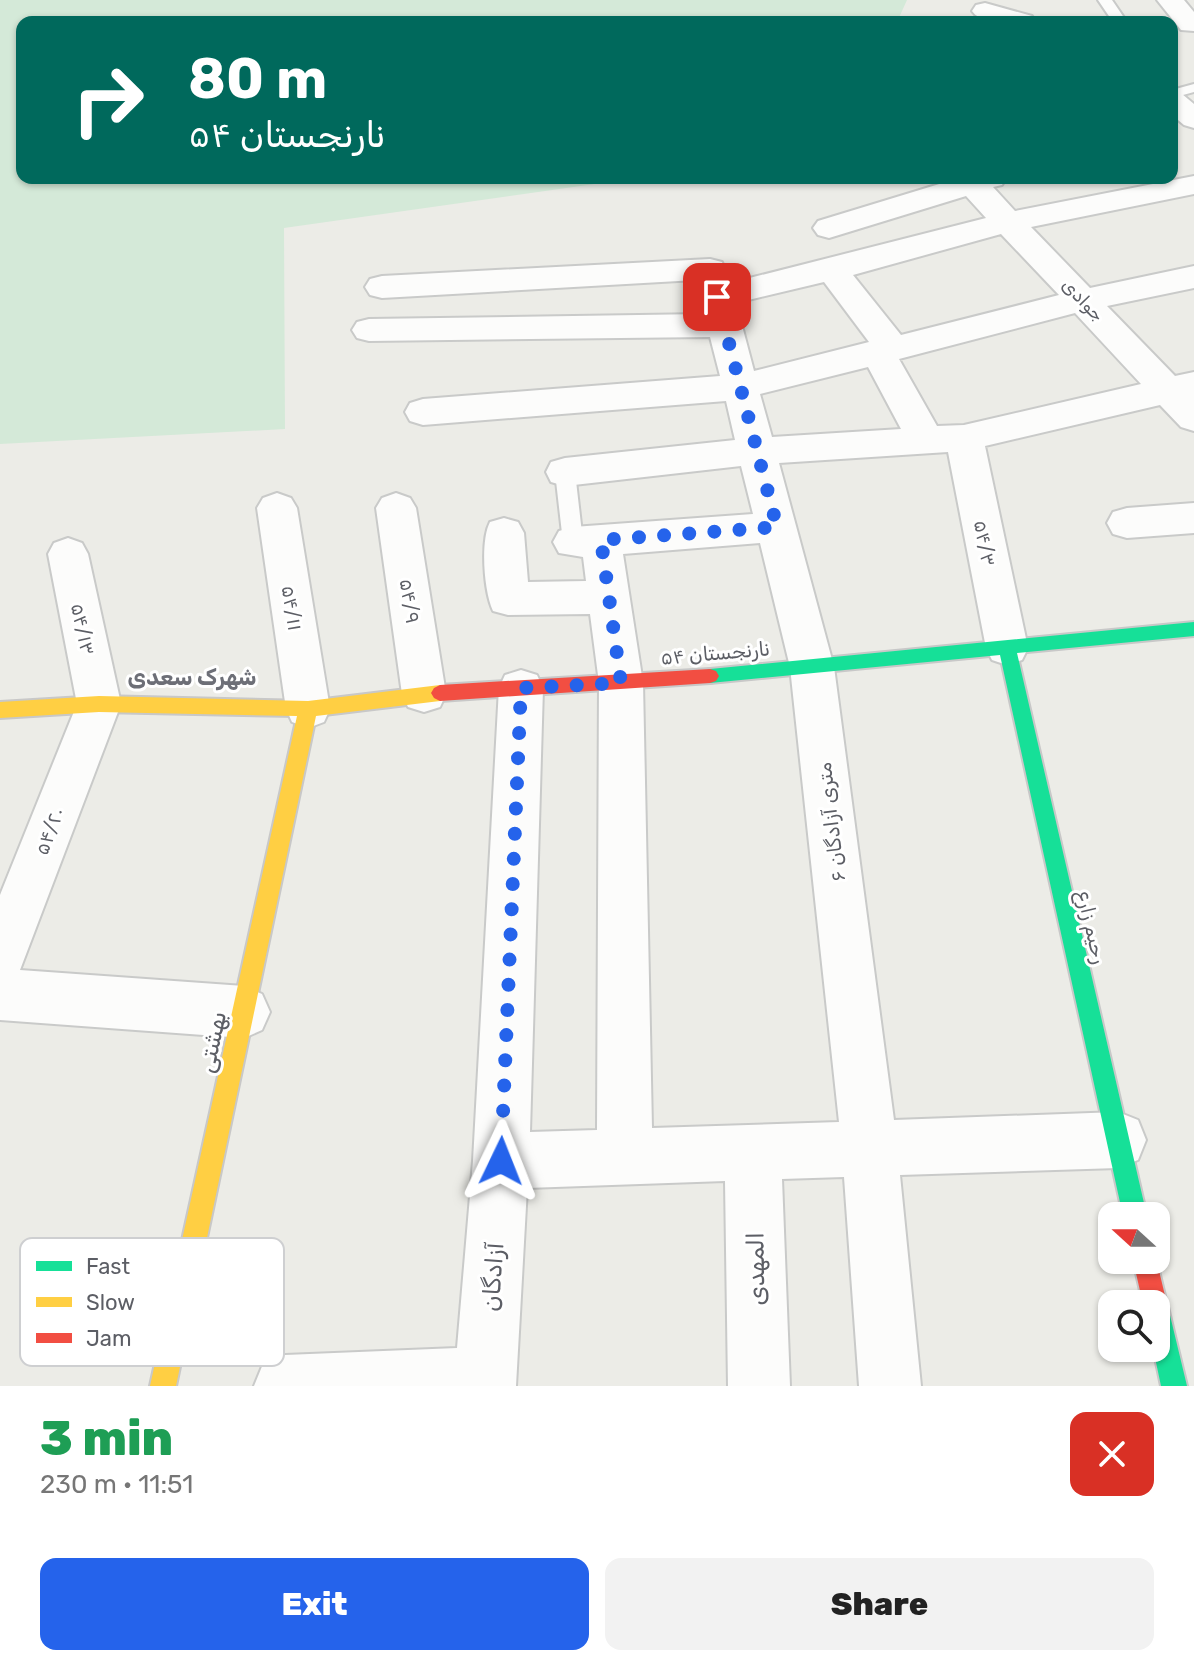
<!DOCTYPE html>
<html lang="en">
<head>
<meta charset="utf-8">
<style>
  :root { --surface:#fff; --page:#f2f2f2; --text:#222; --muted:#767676; --accent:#2563eb }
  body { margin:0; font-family:Rubik,Vazirmatn,sans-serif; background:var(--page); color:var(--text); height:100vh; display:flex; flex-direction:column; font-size:30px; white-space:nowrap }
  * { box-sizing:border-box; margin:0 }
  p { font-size:26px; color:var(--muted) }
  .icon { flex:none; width:44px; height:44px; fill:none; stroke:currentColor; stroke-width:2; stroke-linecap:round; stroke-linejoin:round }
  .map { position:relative; height:1386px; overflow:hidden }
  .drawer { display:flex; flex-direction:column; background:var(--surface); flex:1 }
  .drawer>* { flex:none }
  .hud { position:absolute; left:16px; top:16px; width:1162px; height:168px; border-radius:16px; box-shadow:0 2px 6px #0004; background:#00695c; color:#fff; overflow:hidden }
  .needle { width:52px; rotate:291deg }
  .tools { position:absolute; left:1098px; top:1202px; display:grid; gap:16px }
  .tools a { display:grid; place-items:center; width:72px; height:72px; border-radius:16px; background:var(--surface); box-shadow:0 2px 6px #0004; font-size:40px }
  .pin { position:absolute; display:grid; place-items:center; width:68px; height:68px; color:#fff; margin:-34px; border-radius:16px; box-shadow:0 4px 12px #0006 }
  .me { position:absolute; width:88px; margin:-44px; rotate:2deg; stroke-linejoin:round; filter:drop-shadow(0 0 6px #0008) }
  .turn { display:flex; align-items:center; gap:28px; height:168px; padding:0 40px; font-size:36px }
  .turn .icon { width:104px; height:104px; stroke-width:2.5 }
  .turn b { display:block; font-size:56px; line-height:68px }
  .round { display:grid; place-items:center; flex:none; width:84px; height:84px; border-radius:16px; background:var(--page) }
  .headline { display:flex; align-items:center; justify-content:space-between; height:136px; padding:0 40px }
  h1 { font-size:48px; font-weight:800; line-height:60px; color:#1e9e55 }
  .button { display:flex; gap:16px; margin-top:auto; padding:16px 40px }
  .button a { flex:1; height:92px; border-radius:16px; background:var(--accent); color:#fff; font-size:32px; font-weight:800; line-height:92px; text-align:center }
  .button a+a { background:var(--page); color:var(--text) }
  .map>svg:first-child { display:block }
  .green { fill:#d4e9d8 }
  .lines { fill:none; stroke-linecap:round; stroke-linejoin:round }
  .lane-casing { stroke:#c9cac9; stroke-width:4 }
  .street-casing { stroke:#c9cac9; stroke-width:4 }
  .fast-casing { stroke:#c8c8c8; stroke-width:4 }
  .slow-casing { stroke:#c8c8c8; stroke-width:4 }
  .jam-casing { stroke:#c8c8c8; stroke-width:4 }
  .lane { fill:#fcfcfb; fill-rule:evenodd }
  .street { fill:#fcfcfb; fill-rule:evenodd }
  .fast { fill:#16e098; fill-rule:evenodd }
  .slow { fill:#ffcf43; fill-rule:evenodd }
  .jam { fill:#f24e42; fill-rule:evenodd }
  .route { stroke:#2563eb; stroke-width:14; stroke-dasharray:0 25.2 }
  .labels { text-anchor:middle; stroke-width:6; stroke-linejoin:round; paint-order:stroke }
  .far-street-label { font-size:18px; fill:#5c5e65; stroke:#fff }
  .street-label { font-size:20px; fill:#5c5e65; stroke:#fff }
  .neighbourhood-label { font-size:22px; font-weight:bold; fill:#6d6f77; stroke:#fff }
  .near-street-label { font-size:24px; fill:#5c5e65; stroke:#fff }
  .key { fill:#fff; stroke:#cecfd1; stroke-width:2 }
  .key-label { font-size:22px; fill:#5c5e65 }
</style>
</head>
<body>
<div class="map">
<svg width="1194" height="1386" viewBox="0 0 1194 1386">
  <rect width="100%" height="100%" fill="#ecece7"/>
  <path class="green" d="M0,0H907L897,22H22V178H637L284,228L285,429L0,444Z"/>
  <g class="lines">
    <g class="lane-casing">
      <path id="lane" d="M1098,0H1112L1127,22H1113Z
        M1194,84V92L1172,98V90Z
        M565,465L575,472L583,542L580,547H566L563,542L555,472Z"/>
    </g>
    <g class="street-casing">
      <path id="street" d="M1157,0H1184L1194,12V31L1181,30Z
        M985,3L1032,16L1036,22C1018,22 984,28 972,11L976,5Z
        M1172,91L1182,94L1194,104V128L1184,125L1172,115Z
        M1194,176V194L1031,227L1090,288L1194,266V288L1107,306L1175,376L1194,372V431L1181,427L1160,405L985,446L1028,648L1022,660L1007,665L992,660L986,648L948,452L779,463L834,667L894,1120L1118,1112L1138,1120L1146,1140L1138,1160L1118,1168L900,1175L921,1386H859L844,1177L782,1179L790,1386H728L725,1181L527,1188L516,1386H254L263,1364L285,1355L457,1348L473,1161L499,688L505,675L521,670L537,675L543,688L530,1132L597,1130L599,683L590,614L508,615L493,611C484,592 480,541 490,522L504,518L518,522L524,533L528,582L586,581L583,557L559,553L553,542L559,531L573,527L753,514L741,466L565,486L551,482L546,472L551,462L565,458L735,440L726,401L423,425L410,421L405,412L410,403L423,399L720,376L710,337L369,341L357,338L352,330L357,322L369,319L704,314L696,280L382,298L370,295L365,287L370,279L382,276L710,259L722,262L730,283L986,218L966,196L829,238L818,235L813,228L818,221L959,178H1006L1002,185L993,187L1015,211ZM1001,234L1059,295L901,335L853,275ZM824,282L869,342L754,371L736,303ZM1075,313L1141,384L964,425L937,426L899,359ZM868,367L901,429L772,437L760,394ZM760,543L790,667L839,1122L652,1128L643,683L623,554Z
        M277,493L291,498L297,508L330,709L324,722L308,728L292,722L286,709L257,508L263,498Z
        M396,493L410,498L416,508L446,694L440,707L424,712L408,707L402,694L376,508L382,498Z
        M1194,503V533L1127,538L1113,534L1107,523L1113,512L1127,508Z
        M68,538L82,543L88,554L121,704L20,970L244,986L262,994L270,1012L262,1030L244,1038L0,1020V895L77,704L48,554L54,543Z"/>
    </g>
    <g class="fast-casing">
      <path id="fast" d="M1194,622V636L1017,653L1147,1216H1123L1000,655L710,683L704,681L701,676L704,671L710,669Z
        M1156,1295L1165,1298L1168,1307L1187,1386H1161L1153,1348H1156V1304H1145L1147,1298Z"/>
    </g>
    <g class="slow-casing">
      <path id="slow" d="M440,685L446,688L449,693L446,698L440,701L316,716L176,1386H150L297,716L99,712L0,718V702L99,696L308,701Z"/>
    </g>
    <g class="jam-casing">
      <path id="jam" d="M710,669L716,671L719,676L716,681L710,683L440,701L434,698L431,693L434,688L440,685Z
        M1156,1258L1167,1304L1164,1313L1156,1316V1304H1143L1133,1260H1156Z"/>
    </g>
    <use href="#lane" class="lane"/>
    <use href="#street" class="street"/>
    <use href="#fast" class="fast"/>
    <use href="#slow" class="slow"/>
    <use href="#jam" class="jam"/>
  </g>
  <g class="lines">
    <path class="route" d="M501,1161L521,688L621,683L601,540L777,527L717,297"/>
  </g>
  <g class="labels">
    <g class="far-street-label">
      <text transform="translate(1083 300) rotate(46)" y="6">جوادی</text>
    </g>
    <g class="street-label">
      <text transform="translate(985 543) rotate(79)" y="7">۵۴/۳</text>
      <text transform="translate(410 601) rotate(81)" y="7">۵۴/۹</text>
      <text transform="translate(292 608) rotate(81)" y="7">۵۴/۱۱</text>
      <text transform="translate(83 629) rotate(78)" y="7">۵۴/۱۳</text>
      <text transform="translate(715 653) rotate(-5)" y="7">نارنجستان ۵۴</text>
      <text transform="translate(831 822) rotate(-97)" y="7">۶ متری آزادگان</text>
      <text transform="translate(49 831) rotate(-69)" y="7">۵۴/۲۰</text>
      <text transform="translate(1092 927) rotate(77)" y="7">رحیم زارع</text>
    </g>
    <g class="neighbourhood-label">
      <text x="192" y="685">شهرک سعدی</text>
    </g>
    <g class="near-street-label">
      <text transform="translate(212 1042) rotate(-78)" y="8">بهشتی</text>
      <text transform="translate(756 1269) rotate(-91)" y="8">المهدی</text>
      <text transform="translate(493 1277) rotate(-86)" y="8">آزادگان</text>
    </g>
  </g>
  <rect x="20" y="1238" width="264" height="128" rx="12" class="key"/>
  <rect x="36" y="1261" width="36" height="10" fill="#16e098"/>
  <rect x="36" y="1297" width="36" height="10" fill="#ffcf43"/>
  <rect x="36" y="1333" width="36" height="10" fill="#f24e42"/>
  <g class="key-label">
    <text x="86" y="1274">Fast</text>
    <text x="86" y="1310">Slow</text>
    <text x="86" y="1346">Jam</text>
  </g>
</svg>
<div class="tools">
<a><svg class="needle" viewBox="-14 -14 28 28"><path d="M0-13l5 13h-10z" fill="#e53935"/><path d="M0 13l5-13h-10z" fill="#767676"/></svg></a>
<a><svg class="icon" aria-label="search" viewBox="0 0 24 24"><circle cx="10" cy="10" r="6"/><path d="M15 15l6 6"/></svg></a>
</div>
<div class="pin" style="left:717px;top:297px;background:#d93025"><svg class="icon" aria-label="arrive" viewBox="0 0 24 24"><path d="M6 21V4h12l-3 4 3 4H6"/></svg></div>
<svg class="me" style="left:501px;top:1161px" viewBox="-20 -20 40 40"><path d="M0-17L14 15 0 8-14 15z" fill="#2563eb" stroke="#fff" stroke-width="4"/></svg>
<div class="hud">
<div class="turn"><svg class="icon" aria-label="right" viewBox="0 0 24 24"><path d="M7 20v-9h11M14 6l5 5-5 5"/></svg><div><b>80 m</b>نارنجستان ۵۴</div></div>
</div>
</div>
<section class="drawer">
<div class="headline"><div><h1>3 min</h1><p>230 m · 11:51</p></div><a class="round" style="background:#d93025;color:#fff"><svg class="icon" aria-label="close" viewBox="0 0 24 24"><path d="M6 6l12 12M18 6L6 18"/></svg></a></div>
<div class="button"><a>Exit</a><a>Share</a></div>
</section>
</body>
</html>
